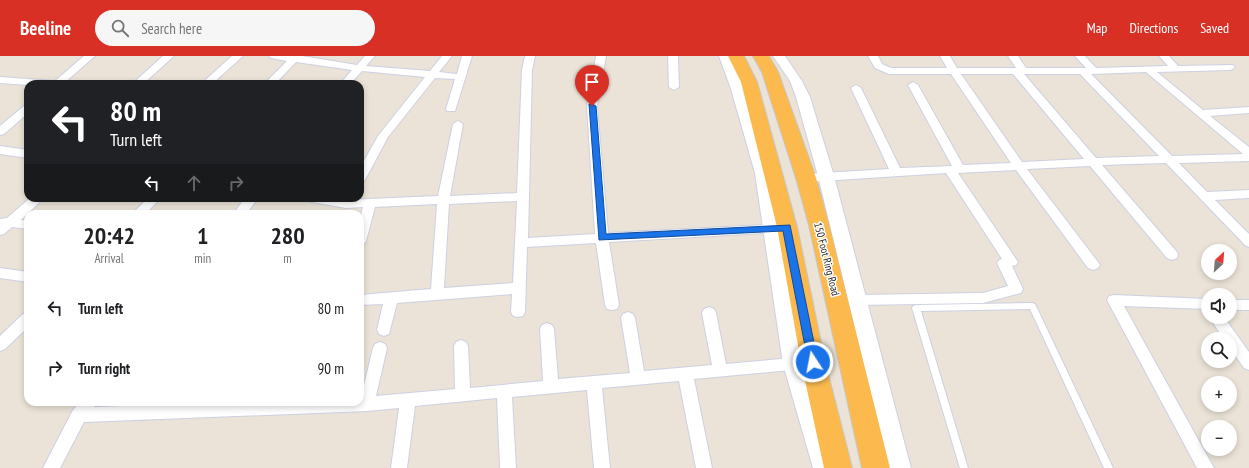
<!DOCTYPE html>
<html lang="en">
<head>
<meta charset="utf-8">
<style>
  :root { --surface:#fff; --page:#f6f6f6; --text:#202124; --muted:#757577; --accent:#d93025 }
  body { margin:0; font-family:"PT Sans Narrow",sans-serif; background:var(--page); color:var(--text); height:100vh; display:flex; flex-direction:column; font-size:15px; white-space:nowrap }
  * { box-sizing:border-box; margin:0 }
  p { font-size:13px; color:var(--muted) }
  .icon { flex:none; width:22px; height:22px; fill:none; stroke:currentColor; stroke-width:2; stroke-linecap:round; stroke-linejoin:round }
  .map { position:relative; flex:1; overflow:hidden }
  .panel { position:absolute; left:24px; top:154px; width:340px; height:196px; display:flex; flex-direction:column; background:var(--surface); border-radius:12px; box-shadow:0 2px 6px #0003 }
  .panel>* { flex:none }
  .top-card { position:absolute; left:24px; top:24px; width:340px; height:122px; border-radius:12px; box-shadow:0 2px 6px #0003; background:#202124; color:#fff; overflow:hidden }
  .needle { width:26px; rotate:26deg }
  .fabs { position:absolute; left:1201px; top:188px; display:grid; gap:8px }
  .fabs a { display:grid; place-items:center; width:36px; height:36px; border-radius:50%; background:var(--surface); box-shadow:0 2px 6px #0003; font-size:20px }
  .pin { position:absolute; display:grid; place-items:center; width:34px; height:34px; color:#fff; margin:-41px -17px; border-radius:50% 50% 50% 0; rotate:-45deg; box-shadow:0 0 4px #0007 }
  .pin .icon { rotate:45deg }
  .me { position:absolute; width:44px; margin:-22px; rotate:349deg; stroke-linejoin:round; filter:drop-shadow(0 0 3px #0008) }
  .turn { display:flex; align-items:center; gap:14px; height:84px; padding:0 20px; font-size:18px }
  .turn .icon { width:52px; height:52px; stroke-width:2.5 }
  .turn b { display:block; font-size:28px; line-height:34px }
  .lanes { display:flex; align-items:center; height:38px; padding:0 20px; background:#0003; justify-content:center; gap:20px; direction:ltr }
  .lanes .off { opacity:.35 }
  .eta { display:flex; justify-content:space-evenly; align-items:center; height:68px; text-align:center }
  .eta b { font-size:24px; font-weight:600; line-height:28px }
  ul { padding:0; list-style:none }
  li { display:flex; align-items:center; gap:12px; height:60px; padding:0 20px }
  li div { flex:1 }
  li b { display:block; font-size:15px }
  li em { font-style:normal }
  header { display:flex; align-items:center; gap:24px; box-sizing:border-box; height:56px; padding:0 20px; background:var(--accent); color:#fff }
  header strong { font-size:19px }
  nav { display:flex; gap:22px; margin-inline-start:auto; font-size:14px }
  .search { width:280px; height:36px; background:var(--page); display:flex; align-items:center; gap:10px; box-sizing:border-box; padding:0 14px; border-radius:22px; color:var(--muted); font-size:15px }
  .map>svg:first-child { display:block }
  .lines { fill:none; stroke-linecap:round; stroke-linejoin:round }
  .service-casing { stroke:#ccd0e2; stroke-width:2 }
  .minor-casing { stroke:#ccd0e2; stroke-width:2 }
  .tertiary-casing { stroke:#ccd0e2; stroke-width:2 }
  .trunk-casing { stroke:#c7c7c7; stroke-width:2 }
  .service { fill:#fff; fill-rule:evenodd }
  .minor { fill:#fff; fill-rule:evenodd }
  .tertiary { fill:#fff; fill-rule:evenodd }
  .trunk { fill:#fcba4e; fill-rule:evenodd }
  .route { fill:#1a73e8; stroke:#114b97 }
  .labels { text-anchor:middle; stroke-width:3; stroke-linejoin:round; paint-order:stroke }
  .street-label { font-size:11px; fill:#272727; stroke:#fff }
</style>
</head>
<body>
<header>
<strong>Beeline</strong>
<div class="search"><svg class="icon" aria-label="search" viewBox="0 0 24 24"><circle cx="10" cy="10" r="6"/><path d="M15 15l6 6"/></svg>Search here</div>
<nav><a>Map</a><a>Directions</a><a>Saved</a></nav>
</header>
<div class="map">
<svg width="1249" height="412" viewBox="0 0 1249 412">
  <rect width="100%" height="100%" fill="#ebe3d7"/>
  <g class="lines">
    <g class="service-casing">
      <path id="service" d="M1032,247L1035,248L1036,250L1113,412H1104L1030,253L921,255L968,412H960L912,252L913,250L916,249Z"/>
    </g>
    <g class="minor-casing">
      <path id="minor" d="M84,0H95L63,28L28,29L0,27V21L55,25Z
        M163,0H174L143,28H132Z
        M232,0H243L212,28H201Z
        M269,0H302L357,9L365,0H375L366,10L430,15L442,0H452L439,16L457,18L462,0H472L455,55H447L446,53L455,23L435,22L388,81L366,122L364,125L360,126V112L378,80L425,21L362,15L350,28H340L352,14L296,6L275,28H264L287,5L271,2Z
        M525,0H535L532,14L528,182L595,178L587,50L596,0H606L597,50L608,177L781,168L785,169L787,172L785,175L781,176L609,186L619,249L617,253L612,254L607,253L605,249L596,187L527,191L525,256L523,260L518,261L513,260L511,256L512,238L397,247L389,278L384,280L379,278L377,274L383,248L360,249V239L431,233L437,148L375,151L366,185L364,188L360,190V162L363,151L346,152L312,146L308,145L306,142H335L346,144L438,140L453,68L458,65L463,68L450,140L517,137L522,14ZM517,145L513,227L444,232L449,148Z
        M668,0H678L679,31L674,34L669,31Z
        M868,0H878L882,8L891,12H947L940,0H950L957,12H1016L1008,0H1018L1026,12H1086L1075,0H1085L1096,12L1168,10L1159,0H1169L1178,10L1233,9L1235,11L1233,13L1230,14L1157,16L1203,54L1249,51V57L1210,60L1249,91V105L1179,107L1207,136L1249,134V142L1215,144L1249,178V191L1245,189L1166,107L1102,109L1177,196L1178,199L1177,202L1172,204L1167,202L1090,110L1027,113L1098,206L1100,209L1098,212L1093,214L1088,212L1016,114L958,117L1018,206L1016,209L1012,210L1023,233L1021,237L983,247L857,249L852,248L850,244L852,240L857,239L983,237L1008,230L997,207L999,204L1002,203L946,117L806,126L802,125L800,122L802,119L806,118L889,113L851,32L856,29L861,32L900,112L952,110L908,29L913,26L918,29L963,109L1011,107L951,18H889L875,12ZM1146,16L1243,98L1172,100L1091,18ZM961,18H1013L1084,103L1022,106ZM1024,18H1080L1159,100L1096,102Z
        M28,49V57L4,78L0,79V70L24,50Z
        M0,90L28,94V102L0,98Z
        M30,142H44L21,164L28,165V173L12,171L4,178L0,179V163L7,162Z
        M148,142H161L145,158H132Z
        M245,142H258L246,158H233Z
        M0,212L28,216V226L0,222Z
        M1114,239L1208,243V253L1124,250L1214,412H1197L1107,244L1109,240Z
        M1230,244H1249V254H1230Z
        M709,251L714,253L716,257L726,308L801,301L806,303L808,307L806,311L801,313L694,323L712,412H696L679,325L602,332L610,412H594L587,334L512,341L516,412H500L497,342L415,350L407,412H391L399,352L367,355L84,366L60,412H43L73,354L80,346H97L94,351L239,346H360L373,292L375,288L380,286L385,288L387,292L376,340L455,333L454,290L456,286L461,284L466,286L468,290L470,332L543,325L540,273L542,269L547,267L552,269L554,273L558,323L630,317L621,262L623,258L628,256L633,258L635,262L644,315L712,309L702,257L704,253Z
        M28,256V271L5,293L0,295V280L23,258Z
        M1209,261H1224L1249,296V314L1244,312L1230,292V283H1224Z"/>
    </g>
    <g class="tertiary-casing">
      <path id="tertiary" d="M719,0H731L745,33L769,117L803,308L835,412H813L783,308L755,117L731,33Z
        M773,0H785L802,25L810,41L834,120L911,412H889L818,120L796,41L790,25Z"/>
    </g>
    <g class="trunk-casing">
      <path id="trunk" d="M728,0H744L757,26L797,171L825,306L852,412H824L801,306L777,171L741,26Z
        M753,0H769L778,16L816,122L829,169L890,412H862L809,169L796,122L762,16Z"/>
    </g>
    <use href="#service" class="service"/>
    <use href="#minor" class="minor"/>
    <use href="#tertiary" class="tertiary"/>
    <use href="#trunk" class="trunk"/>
  </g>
  <path class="route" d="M589,48H592L596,50L606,178L790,169L818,306L816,309L813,310L809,309L808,306L783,175L599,184Z"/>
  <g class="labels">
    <g class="street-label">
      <text transform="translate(827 203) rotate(76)" y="4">150 Foot Ring Road</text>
    </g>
  </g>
</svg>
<div class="fabs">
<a><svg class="needle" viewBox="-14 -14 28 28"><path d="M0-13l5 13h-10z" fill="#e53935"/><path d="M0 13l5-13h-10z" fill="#757577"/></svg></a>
<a><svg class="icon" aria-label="sound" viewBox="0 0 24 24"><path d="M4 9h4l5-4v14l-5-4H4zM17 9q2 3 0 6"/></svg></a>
<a><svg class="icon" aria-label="search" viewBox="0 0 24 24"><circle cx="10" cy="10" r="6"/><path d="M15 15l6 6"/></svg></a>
<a>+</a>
<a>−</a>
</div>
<div class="pin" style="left:592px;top:50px;background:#d93025"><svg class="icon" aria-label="arrive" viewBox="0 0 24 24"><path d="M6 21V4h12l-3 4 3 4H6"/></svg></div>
<svg class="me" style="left:813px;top:306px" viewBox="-20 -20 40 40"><circle r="17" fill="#1a73e8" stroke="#fff" stroke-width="3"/><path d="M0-11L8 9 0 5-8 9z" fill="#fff"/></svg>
<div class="top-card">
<div class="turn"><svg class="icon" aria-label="left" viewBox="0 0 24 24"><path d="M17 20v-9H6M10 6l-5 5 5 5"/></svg><div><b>80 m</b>Turn left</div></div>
<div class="lanes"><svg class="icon" aria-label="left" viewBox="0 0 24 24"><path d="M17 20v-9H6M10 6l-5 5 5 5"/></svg><svg class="icon off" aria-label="ahead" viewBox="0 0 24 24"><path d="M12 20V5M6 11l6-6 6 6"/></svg><svg class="icon off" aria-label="right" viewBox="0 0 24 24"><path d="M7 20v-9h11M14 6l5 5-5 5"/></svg></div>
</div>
<section class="panel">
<div class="eta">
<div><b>20:42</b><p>Arrival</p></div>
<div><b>1</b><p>min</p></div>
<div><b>280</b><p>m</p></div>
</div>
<ul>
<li><svg class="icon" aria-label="left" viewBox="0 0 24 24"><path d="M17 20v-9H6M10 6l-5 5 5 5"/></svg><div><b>Turn left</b></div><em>80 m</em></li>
<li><svg class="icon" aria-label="right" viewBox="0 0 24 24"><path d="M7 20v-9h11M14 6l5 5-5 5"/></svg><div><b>Turn right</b></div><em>90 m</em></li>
</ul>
</section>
</div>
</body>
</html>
